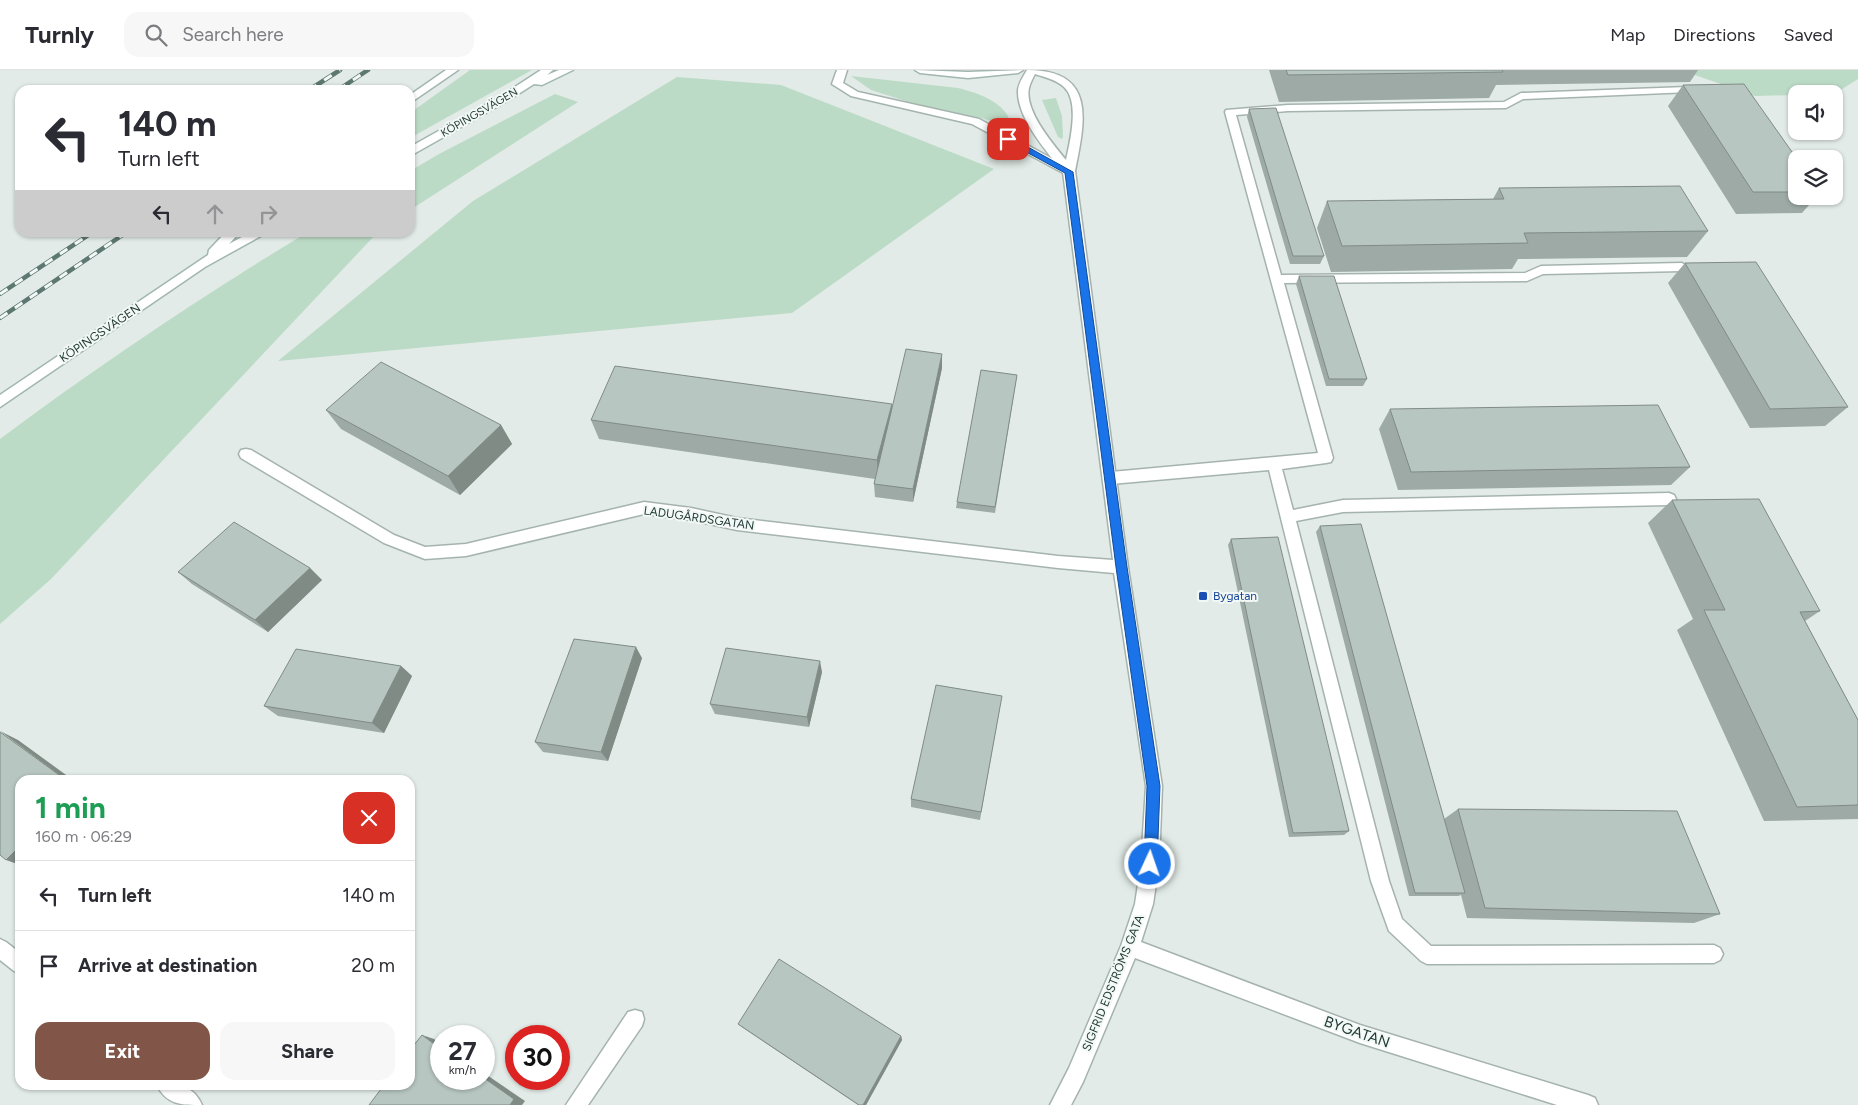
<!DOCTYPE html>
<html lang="en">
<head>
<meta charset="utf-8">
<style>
  :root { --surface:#fff; --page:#f7f7f7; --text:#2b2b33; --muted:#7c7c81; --line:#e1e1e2; --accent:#815547 }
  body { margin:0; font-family:Figtree,sans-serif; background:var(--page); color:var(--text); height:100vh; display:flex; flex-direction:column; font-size:19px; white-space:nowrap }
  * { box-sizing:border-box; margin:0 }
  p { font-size:16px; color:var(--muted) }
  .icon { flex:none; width:28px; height:28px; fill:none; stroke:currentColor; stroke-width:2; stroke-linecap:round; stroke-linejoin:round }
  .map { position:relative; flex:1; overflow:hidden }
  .panel { position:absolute; left:15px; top:705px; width:400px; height:315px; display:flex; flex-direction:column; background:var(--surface); border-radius:15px; box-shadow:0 1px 4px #0004 }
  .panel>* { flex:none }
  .hud { position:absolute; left:15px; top:15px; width:400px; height:152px; border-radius:15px; box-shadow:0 1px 4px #0004; background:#fff; color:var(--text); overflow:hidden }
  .tools { position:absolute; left:1788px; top:15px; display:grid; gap:10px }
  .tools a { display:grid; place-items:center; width:55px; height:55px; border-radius:10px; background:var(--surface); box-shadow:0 1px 4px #0004; font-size:25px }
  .speed { position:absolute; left:430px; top:955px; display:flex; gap:10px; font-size:25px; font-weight:700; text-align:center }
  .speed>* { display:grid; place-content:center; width:65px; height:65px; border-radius:50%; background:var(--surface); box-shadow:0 1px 4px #0004; line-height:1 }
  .speed small { font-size:12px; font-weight:400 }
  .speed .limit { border:8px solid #d22; background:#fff; color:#111 }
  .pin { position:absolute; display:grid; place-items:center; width:42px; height:42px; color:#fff; margin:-21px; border-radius:10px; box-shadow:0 2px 8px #0006 }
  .me { position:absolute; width:55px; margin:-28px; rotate:3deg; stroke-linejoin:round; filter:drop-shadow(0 0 4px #0008) }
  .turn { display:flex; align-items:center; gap:18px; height:105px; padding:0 20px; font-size:22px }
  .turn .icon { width:65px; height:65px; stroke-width:2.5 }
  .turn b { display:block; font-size:35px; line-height:42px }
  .lanes { display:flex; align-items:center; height:48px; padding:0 20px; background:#0003; justify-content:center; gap:25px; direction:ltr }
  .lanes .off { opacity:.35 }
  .round { display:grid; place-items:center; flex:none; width:52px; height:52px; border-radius:15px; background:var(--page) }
  .overview { display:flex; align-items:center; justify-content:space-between; height:85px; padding:0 20px }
  h1 { font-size:30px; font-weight:700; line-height:38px; color:#1e9e55 }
  .cta { display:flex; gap:10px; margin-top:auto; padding:10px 20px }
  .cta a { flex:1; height:58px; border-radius:15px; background:var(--accent); color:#fff; font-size:20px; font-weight:700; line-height:58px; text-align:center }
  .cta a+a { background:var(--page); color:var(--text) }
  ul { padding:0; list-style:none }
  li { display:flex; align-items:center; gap:15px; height:70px; padding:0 20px; border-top:1px solid var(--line) }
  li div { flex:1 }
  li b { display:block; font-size:19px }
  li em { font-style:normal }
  header { display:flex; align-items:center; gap:30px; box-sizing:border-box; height:70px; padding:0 25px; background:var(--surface); border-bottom:1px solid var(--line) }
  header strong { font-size:24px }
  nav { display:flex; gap:28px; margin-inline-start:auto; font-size:18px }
  .search { width:350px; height:45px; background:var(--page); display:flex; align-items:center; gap:12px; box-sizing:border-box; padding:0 18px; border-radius:15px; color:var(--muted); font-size:19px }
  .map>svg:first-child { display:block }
  .green { fill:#bcdbc6 }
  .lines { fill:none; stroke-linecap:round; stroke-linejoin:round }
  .lane-casing { stroke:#a5b3ae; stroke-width:3 }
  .street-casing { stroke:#a5b3ae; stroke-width:3 }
  .secondary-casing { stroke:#a1b6b0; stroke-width:3 }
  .lane { fill:#fff; fill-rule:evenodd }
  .street { fill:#fff; fill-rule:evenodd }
  .secondary { fill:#fff; fill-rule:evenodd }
  .rail-casing { stroke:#5d7771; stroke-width:4.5 }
  .rail { stroke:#f2f8f5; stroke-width:3; stroke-dasharray:9; stroke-linecap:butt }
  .wall { fill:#9daaa5 }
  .shaded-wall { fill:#808b86 }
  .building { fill:#b7c6c0; stroke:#808b86 }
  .route { fill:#1a73e8; stroke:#114b97 }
  .transit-dot { fill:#1a4fb4; stroke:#f2f8f5; stroke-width:2 }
  .labels { text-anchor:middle; stroke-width:4; stroke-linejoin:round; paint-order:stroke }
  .far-street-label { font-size:11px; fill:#233b36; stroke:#f2f8f5 }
  .street-label { font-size:12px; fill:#233b36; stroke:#f2f8f5 }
  .transit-label { font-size:12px; fill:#164399; stroke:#f2f8f5; text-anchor:start }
  .near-street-label { font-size:15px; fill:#233b36; stroke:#f2f8f5 }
</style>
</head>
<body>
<header>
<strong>Turnly</strong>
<div class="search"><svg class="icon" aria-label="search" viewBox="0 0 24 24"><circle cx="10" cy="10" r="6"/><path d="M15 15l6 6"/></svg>Search here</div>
<nav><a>Map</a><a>Directions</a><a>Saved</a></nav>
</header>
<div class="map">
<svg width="1858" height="1035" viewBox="0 0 1858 1035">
  <rect width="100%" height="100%" fill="#e2ebe7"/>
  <path class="green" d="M470,0H532L410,68V43Z
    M1690,0H1858V9L1834,24L1755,26L1695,5Z
    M851,6L958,18C979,23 1008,33 1012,57L981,48L912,33L871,20Z
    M677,7L781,15L994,99L792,243L278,291L473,131Z
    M555,24L578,32L410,140V101L439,84Z
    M1056,28L1062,46L1063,67L1062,69L1058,67L1042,30Z
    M308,162L377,163L51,509L0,554V369C99,295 202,226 308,162Z"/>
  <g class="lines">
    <g class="lane-casing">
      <path id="lane" d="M837,0H847L843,13L858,22L979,49L1075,101L1073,104H1065L972,54L851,26L832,14Z
        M1687,17L1692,20L1691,22L1523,29L1506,38L1288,41L1236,45L1281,205L1525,203L1541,196L1682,193L1688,197L1682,201L1543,204L1527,211L1284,213L1333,388L1331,392L1326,393L1282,399L1293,440L1343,430L1669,423L1674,425L1676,429L1674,433L1669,435L1343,442L1296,451L1389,811L1402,849L1431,876L1714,875L1720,878L1723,884L1720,890L1714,893L1427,894L1421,891L1389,861L1371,811L1269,400L1111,414L1106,412L1104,408L1106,404L1111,402L1318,383L1225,42L1226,40L1288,35L1504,32L1521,23Z
        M635,940L642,942L644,949L642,956L588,1035H566L628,942Z"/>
    </g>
    <g class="street-casing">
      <path id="street" d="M1027,0C1097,0 1085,51 1075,101L1128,497L1162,716L1159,794L1153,834L1141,872L1360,955L1588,1025L1595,1028L1598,1035H1557L1360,973L1135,888L1083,1012L1071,1035H1050L1069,998L1121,876L1135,834L1141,794L1146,716L1114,503L1058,498L737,460L691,450L644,444L466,486L425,489L384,473L241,388L239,384L241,380L246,379L251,380L394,465L425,477L466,474L644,432L691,438L737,448L1058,486L1113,490L1063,102C1047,82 1017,48 1018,21C1018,14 1023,7 1027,0ZM1035,4C1044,7 1057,10 1064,17C1080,32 1070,71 1066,90C1052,73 1024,40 1029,18C1030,13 1033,8 1035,4Z
        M0,869L6,872L20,883V904L14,901L0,890Z
        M157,1015C177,1015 193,1014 202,1035C182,1035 166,1035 157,1015Z"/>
    </g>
    <g class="secondary-casing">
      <path id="secondary" d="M446,0H458L410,33V25Z
        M541,0H553L547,5L559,0H573L542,15L534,14L509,30L410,86V77L501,26Z
        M915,0L968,2L1023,0L1018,3L968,8L920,3Z
        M226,162H240L229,174L251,162H268L205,197L0,337V325L208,185L209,180Z"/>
    </g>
    <use href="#lane" class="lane"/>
    <use href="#street" class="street"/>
    <use href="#secondary" class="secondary"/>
    <g class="rail-casing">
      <path id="rail" d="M309,20L340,0
        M338,20L368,0
        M0,224L93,162
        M0,248L127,162"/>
    </g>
    <use href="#rail" class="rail"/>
  </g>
  <path class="wall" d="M1269,0H1698L1690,12L1496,15L1489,28L1279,32Z
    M1683,15L1796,89V126H1817L1802,143L1736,144L1668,36Z
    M1249,39L1324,186L1320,194H1290L1247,47Z
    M1499,118L1708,161L1687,187L1518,189L1512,199L1331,202L1317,158L1327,131L1493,129Z
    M1685,193L1848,337L1825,356L1750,358L1668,213Z
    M1299,206L1367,309L1363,316H1326L1296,214Z
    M942,284V298L913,432L875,427L874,414L875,409L599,369L591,350L892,334V340Z
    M1017,305L995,443L956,438L957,432Z
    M1390,339L1690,397L1671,415L1398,420L1379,359Z
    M326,340L501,355L512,374L460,425L341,359Z
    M1672,430L1820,541L1805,551L1858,650V749L1764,751L1677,560L1693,549L1648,453Z
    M1320,456L1444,749L1458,739L1720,844L1694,853L1467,848L1461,825L1458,826H1409L1316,462Z
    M1231,469L1349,761L1344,765L1289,767L1228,475Z
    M310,498L322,510L268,562L192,514L178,502Z
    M642,588L608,691L543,682L535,672Z
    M401,596L412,606L384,663L278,646L264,636Z
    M822,602L809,657L715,644L710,634Z
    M1000,637L980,750L911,737V729Z
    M738,954L901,966L902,970L866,1035H858L743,958Z"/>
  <path class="shaded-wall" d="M942,284V298L913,432V419Z
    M892,334L893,353L878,409L877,390Z
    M501,355L512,374L460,425L448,406Z
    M310,498L322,510L268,562L255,550Z
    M636,577L642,588L608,691L601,682Z
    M820,591L822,602L809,657L807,647Z
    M401,596L412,606L384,663L372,653Z
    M0,661L18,670L73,710H66Z
    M20,776V795L6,790Z
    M422,965L434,969L441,974V979Z
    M901,966L902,970L866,1035H863Z
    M484,1003L525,1031L522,1035H510L484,1008Z
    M303,1015H314L313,1017Z"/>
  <path class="building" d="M1286,0H1502L1503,2L1288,5Z
    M1744,14L1797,89H1796V122H1753L1683,15Z
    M1276,38L1324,186H1293L1249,39Z
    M1680,116L1708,161L1524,163L1528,173L1342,176L1327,131L1504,129L1499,118Z
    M1756,192L1848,337L1770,339L1685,193Z
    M1299,206H1334L1367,309H1329Z
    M906,279L942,284L913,419L874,414Z
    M381,292L501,355L448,406L326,340Z
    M615,296L892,334L877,390L591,350Z
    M981,300L1017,305L995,437L957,432Z
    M1658,335L1690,397L1411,402L1390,339Z
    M1759,429L1820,541L1800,542L1858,650V735L1797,737L1704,540H1725L1672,430Z
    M234,452L310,498L255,550L178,502Z
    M1361,454L1465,823H1415L1320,456Z
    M1278,467L1349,761L1293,763L1231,469Z
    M574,569L636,577L601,682L535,672Z
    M726,578L820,591L807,647L710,634Z
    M296,579L401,596L372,653L264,636Z
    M936,615L1002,626L981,742L911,729Z
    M0,662L66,710H20V776L6,790L0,785Z
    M1458,739L1677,741L1720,844L1485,838Z
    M779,889L901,966L863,1035H859L738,954Z
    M422,965L441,979V1009H484V1008L514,1029L510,1035H369L384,1015H410V980Z"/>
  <path class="route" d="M1008,66L1073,102L1127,497L1160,716L1157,794L1155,798L1150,800L1145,798L1144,794L1147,716L1116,497L1065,103L1006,71L1004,69Z"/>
  <rect class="transit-dot" x="1198" y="521" width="10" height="10" rx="2.5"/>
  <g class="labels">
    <g class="far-street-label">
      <text transform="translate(479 42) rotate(-30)" y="4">KÖPINGSVÄGEN</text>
    </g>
    <g class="street-label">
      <text transform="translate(100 263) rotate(-34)" y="4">KÖPINGSVÄGEN</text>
      <text transform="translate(699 448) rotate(8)" y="4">LADUGÅRDSGATAN</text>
      <text transform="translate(1113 913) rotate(-68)" y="4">SIGFRID EDSTRÖMS GATA</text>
    </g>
    <g class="transit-label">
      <text x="1213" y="530">Bygatan</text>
    </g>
    <g class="near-street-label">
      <text transform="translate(1357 962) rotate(19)" y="5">BYGATAN</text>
    </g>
  </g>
</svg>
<div class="tools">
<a><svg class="icon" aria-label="sound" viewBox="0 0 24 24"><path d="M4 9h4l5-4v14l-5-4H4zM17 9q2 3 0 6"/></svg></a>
<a><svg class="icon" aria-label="layers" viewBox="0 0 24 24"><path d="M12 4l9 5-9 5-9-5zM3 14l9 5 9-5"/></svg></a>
</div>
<div class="speed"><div>27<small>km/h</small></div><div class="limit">30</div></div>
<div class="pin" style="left:1008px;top:69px;background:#d93025"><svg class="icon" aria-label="arrive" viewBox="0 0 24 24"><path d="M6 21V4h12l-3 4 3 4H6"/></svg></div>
<svg class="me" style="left:1150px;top:794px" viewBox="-20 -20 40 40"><circle r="17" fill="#1a73e8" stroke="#fff" stroke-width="3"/><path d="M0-11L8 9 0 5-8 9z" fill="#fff"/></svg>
<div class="hud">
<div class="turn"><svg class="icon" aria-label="left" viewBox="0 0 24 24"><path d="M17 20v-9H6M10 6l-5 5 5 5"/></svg><div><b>140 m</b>Turn left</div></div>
<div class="lanes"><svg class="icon" aria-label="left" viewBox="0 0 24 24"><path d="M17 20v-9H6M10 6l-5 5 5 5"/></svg><svg class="icon off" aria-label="ahead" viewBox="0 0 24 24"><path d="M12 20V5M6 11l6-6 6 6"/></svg><svg class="icon off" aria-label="right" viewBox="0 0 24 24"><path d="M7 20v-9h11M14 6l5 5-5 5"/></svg></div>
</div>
<section class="panel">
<div class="overview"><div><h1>1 min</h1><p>160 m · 06:29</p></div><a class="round" style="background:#d93025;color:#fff"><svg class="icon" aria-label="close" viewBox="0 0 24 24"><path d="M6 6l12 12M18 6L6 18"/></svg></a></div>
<ul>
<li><svg class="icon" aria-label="left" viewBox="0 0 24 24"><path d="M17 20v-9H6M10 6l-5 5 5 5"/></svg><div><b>Turn left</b></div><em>140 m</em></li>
<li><svg class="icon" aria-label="arrive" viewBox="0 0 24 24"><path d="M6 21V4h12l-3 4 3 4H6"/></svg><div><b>Arrive at destination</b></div><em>20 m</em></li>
</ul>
<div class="cta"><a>Exit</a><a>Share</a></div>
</section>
</div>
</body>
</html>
